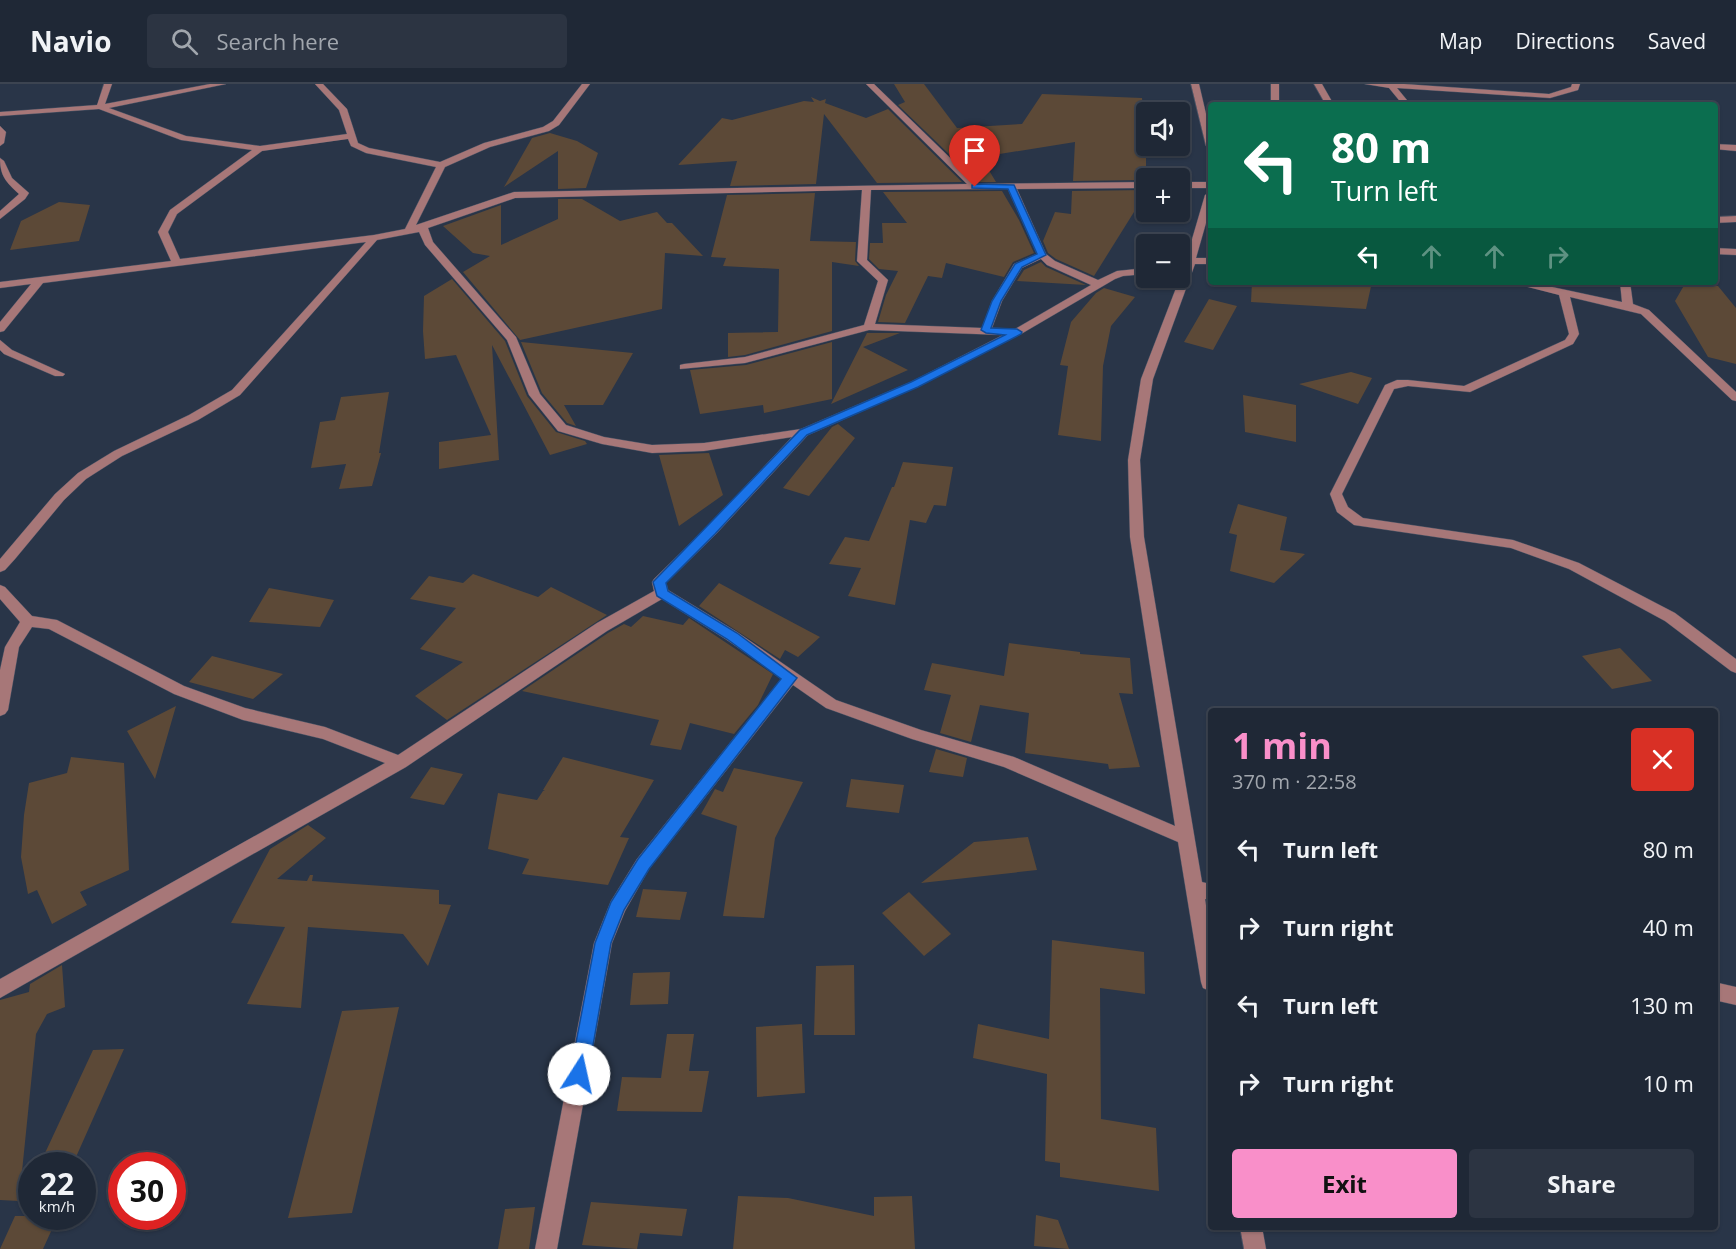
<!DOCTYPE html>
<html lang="en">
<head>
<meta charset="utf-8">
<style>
  :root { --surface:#1f2836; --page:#2c3442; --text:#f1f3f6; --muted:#a1a6ad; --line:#3c4451; --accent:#f98fc9 }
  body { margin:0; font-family:"Open Sans",sans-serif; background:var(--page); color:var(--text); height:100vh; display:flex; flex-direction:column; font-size:22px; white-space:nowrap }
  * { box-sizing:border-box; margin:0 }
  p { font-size:20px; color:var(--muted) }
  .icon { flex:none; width:33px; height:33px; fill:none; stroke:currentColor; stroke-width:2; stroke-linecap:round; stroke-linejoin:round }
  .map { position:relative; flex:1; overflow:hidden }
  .panel { position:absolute; left:1208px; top:624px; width:510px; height:522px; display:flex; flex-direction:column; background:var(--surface); border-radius:6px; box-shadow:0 2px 4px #0004,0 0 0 2px var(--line) }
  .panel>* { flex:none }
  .banner { position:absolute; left:1208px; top:18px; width:510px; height:183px; border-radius:6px; box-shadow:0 2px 4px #0004,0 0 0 2px var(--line); background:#0b6e4f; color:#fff; overflow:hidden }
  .controls { position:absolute; left:1136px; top:18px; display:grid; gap:12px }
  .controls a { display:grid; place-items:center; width:54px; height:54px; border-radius:6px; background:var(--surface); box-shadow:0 2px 4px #0004,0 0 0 2px var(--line); font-size:30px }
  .speed { position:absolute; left:18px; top:1068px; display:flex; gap:12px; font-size:30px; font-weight:700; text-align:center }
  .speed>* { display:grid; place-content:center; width:78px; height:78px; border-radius:50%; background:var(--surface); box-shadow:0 2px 4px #0004,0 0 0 2px var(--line); line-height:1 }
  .speed small { font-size:15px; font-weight:400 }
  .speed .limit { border:9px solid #d22; background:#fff; color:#111 }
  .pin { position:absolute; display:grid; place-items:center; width:51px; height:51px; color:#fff; margin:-62px -26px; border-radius:50% 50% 50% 0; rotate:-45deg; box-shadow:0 0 6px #0007 }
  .pin .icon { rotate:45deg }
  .me { position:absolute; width:66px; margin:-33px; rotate:10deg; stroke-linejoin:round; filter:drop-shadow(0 0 4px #0008) }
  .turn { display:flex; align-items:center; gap:21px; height:126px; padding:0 24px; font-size:27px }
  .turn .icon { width:78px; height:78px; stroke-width:2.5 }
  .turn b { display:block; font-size:42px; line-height:51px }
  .lanes { display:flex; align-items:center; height:57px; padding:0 24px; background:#0003; justify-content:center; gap:30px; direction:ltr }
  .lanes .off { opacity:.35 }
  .round { display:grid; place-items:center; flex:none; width:63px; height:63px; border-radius:6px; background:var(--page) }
  .summary { display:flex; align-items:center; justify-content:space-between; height:102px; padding:0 24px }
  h1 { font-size:36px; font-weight:700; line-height:45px; color:var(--accent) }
  .action { display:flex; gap:12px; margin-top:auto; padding:12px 24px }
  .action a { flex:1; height:69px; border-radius:6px; background:var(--accent); color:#111; font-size:24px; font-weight:700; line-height:69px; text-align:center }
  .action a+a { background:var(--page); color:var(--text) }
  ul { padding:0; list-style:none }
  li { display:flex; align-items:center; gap:18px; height:78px; padding:0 24px }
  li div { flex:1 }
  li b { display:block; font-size:22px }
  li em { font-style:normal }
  header { display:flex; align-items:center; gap:36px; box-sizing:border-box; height:84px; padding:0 30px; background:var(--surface); border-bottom:2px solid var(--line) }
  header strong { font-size:28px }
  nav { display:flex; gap:33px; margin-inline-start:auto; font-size:21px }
  .search { width:420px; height:54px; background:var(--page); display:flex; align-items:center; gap:15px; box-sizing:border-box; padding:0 21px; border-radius:6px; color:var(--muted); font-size:22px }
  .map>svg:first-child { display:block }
  .building { fill:#5c4937 }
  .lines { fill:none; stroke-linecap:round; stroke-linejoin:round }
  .minor-casing { stroke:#475264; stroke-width:1 }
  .minor { fill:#a77778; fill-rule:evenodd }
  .route { fill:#1a73e8; stroke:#114b97; stroke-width:1.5 }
</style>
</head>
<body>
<header>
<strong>Navio</strong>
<div class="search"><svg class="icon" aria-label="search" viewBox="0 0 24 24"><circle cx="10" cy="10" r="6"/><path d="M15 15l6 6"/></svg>Search here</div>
<nav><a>Map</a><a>Directions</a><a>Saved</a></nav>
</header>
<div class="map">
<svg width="1736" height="1165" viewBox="0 0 1736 1165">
  <rect width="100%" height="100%" fill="#293548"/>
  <path class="building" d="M894,0H924L957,44L1022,40L1042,10L1142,14L1146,62H1149L1151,71H1146V96L1073,97L1075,58L981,73L996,98H978L898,21L905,18Z
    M811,13L820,17L826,15L825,19L866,34L888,25L962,98L877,99L824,30L816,100L730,102L737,77L678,81L722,34L732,36L804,17L814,18Z
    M550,49L577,57L598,69L586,104L558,105V67L504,103L532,54Z
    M1146,106V130L1134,128L1094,192L1056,175L1048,169L1043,157L1055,128L1071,130L1072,107Z
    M1002,107L1019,136L1034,169L1013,178L1004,193L946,179L942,194L928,192L905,239L878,238L886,211L898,187L879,185L869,175L870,159H883L882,139H907L883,108Z
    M815,109L810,157L856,158L855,177L859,182L832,178V247L745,271L728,273V249L778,248L779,185L723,182L726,174L711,173L727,111Z
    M558,115H582L620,137L657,128L667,139H672L703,172L665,169L662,225L520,256L463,188L490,172L473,169L443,142L501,121V161L558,135Z
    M59,118L90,121L79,157L10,166L21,137Z
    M1041,178L1046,183L1086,201L1017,197L1024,186Z
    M452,195L505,257L527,312L556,348L585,357L587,360L550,371L492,261L499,376L439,385V358L491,351L456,271L425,275L423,247L424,212Z
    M1252,198H1372L1366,225L1251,218Z
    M1686,198L1718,202L1736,224V280L1708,273L1675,217Z
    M1104,204L1135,213L1111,242L1103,282L1101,357L1058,351L1068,282L1060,281L1071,238L1096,209Z
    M1209,215L1237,222L1213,266L1184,258Z
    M867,249H900L863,263L908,286L831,320Z
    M521,258L633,269L603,321H564L576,342L567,339L542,309Z
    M832,258V315L764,329L763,321L700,330L690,286L746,281Z
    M1351,288L1372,294L1358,320L1299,300Z
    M389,308L379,369H381L372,402L339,405L346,380L311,384L320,338L335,336L341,313Z
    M1243,311L1296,321V358L1245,348Z
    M838,340L855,354L809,412L783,404L832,343Z
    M709,369L723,411L679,442L659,371Z
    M903,378L953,383L946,422L934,421L926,439L910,436L895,521L848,512L861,484L829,480L845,453L869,457L892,403H894Z
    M1238,420L1287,433L1280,466L1305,470L1274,499L1230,487L1237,451L1229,449Z
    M473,490L538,513L551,503L607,531L447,636L415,612L463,578L420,565L456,524L410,515L429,492L463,499Z
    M719,499L756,519L820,553L798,573L785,566L780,575L699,522Z
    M269,504L334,516L320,543L249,538Z
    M643,532L683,541L689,534L773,590L758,621L734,650L690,639L681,666L650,661L659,636L522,607L608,549L624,540L631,543Z
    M1009,559L1080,568V570L1130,574L1133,610L1119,609L1140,683L1109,685L1108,680L1025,669L1029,629L980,621L971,658L940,649L951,611L924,606L932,579L1004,592Z
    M1620,564L1652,597L1612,605L1582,572Z
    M212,572L283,590L253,615L189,598Z
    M176,622L155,695L127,647Z
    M936,665L967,674L963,693L929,688Z
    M71,673L124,679L129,786L80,808L87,821L52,840L37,806L28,810L21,773L24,731L29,699L67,689Z
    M563,673L654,696L620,753L629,754L608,801L522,790L529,775L488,765L498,709L537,716L543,707H545L543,706Z
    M431,683L463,690L444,721L410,714Z
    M734,684L803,698L775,754L764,834L723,832L737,742L701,730L715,705L723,708Z
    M851,695L904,701L899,729L846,723Z
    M308,741L326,754L277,795L307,797L310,791H313L312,797L439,806V820L451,821L428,882L403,850L308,843L301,924L247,920L285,843L231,839L270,765Z
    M1028,753L1037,786L921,799L974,758Z
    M643,805L687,808L680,836L636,833Z
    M909,808L951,850L924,872L882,829Z
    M1052,856L1144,868L1145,910L1100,904L1101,1035L1156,1044L1159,1107L1060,1093V1079L1045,1077L1047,990L973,974L978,940L1049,955Z
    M62,881L65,923L47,930L36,950L19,1117L0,1116V916L29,908L30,900Z
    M854,881L855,951H814L816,882Z
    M670,888L668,920L630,921L633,889Z
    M399,923L352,1129L288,1134L342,927Z
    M802,940L805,1009L757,1013L756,943Z
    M667,950H694L689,987H709L702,1028L617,1027L622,993L661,994Z
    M124,965L72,1082H39L93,966Z
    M738,1112L788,1114L874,1132V1113L912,1112L915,1165H733Z
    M591,1118L687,1125L682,1152L640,1149L637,1165L582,1161Z
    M535,1123L529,1165H498L505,1125Z
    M1036,1131L1058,1136L1069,1165L1034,1162Z
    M15,1132H58L43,1165H0Z"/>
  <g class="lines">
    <g class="minor-casing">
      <path id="minor" d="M104,0H112L105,20L210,0H226L109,24L186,52L260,62L347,50L339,26L315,0H323L347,25L358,59L369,64L440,78L484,59L543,43L553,37L582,0H590L559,41L549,47L490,63L445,83L416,141L514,108L967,100L866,0H874L977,100L1146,98V104L1017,105L1046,170L1055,177L1098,196L1117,187L1146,184V190L1123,192L1115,195L1021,250L919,302L808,351L716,450L666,499L668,506L737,548L836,616L921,646L1014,673L1175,742L1130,453L1128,376L1141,295L1183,186L1205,111L1210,108V125L1196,174H1210V180H1195L1153,295L1140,376L1144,453L1202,798L1210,800V816L1205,815L1210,847V907L1203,904L1201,898L1178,758L1004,683L912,655L826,624L793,601L649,785L625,827L612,859L557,1165H535L594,859L611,817L637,775L782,594L727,556L662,515L607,547L406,683L0,914V895L385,679L323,655L243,636L174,610L49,545L32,543L19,563L8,626L5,630L0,632V586L5,563L20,538L0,515V501L5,503L32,532L57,536L184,602L245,624L325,643L398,671L597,539L654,507L652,498L654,495L706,444L792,353L704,367L652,369L602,360L558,347L529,311L507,256L425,161L419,148L377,156L240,311L198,336L122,372L86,395L64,416L15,475L5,486L0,488V475L55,410L78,389L114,367L189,331L232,306L366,158L43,199L4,247L0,248V238L31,200L0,204V198L171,177L158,148L170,126L252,66L181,56L99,25L0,32V28L97,21ZM348,55L351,62L366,69L436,83L405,145L374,151L180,175L168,148L177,130L262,67ZM1008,105L1037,170L1014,180L992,217L982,244L875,240L888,196L867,176L871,106ZM862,106L857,177L878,197L864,241L745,273L684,280L680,281V285L745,279L869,246L1003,251L911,298L801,345L704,359L652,361L604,353L566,341L540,310L516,253L433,158L428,144L515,114ZM1041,175L1047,181L1091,201L1015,245L992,244L1002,217L1022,184Z
        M1191,0H1199L1210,47V64L1206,62Z
        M1271,0H1279V21H1271Z
        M1314,0H1322L1334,21H1326Z
        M1365,0H1404L1549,10L1571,3L1572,0H1580L1578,6L1550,14L1397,4L1411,21H1403L1389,4Z
        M0,42L6,48L4,59L0,62Z
        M1714,60L1736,61V67L1714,65Z
        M0,74L4,77L12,94L29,109L25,115L0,135V127L19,110C6,98 0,92 0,74Z
        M1179,98H1210V104H1179Z
        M1736,132V138L1714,139V133Z
        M1714,164L1736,165V171L1714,170Z
        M1509,198H1529L1622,218L1620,198H1630L1633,220L1649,226L1736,308V317L1732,316L1641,230L1570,213L1579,250L1573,260L1470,308L1408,302L1394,305L1342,410L1348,423L1363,434L1513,456L1579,479L1675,529L1736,575V589L1731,587L1665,537L1569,485L1511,464L1354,441L1337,428L1330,410L1385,301L1397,296H1408L1464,302L1565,256L1569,250L1559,211Z
        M0,256L12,266L65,290L63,292H55L4,270L0,266Z
        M1714,898L1736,903V921L1714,916Z
        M1240,1143H1262L1266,1165H1244Z"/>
    </g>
    <use href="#minor" class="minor"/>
  </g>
  <path class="route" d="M975,100L1014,101L1046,171L1022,183L1001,217L991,244L1017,245L1022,248L1021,250L918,303L807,351L715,450L666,499L668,507L737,549L797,594L649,785L624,826L611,859L588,990L586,996L579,999L573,996L570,990L595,859L611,818L638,775L781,595L727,555L657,512L653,498L800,346L911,298L1005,251L986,249L981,246L992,217L1015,180L1037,170L1008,105L972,104V101Z"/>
</svg>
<div class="controls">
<a><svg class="icon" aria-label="sound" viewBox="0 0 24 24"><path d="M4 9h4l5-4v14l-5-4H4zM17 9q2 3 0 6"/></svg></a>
<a>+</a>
<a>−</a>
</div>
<div class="speed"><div>22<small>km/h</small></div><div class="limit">30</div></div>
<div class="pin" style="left:975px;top:103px;background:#d93025"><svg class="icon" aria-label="arrive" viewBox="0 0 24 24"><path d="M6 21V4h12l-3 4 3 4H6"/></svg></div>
<svg class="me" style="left:579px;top:990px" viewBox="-20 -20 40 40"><circle r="19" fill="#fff"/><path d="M0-13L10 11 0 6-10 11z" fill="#1a73e8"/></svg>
<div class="banner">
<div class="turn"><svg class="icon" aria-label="left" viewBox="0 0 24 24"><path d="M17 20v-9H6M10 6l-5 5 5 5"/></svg><div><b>80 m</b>Turn left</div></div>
<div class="lanes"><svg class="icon" aria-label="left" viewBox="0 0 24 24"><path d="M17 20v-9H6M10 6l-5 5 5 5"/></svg><svg class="icon off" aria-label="ahead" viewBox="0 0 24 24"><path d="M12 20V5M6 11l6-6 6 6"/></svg><svg class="icon off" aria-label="ahead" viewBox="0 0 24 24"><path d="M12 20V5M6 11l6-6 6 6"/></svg><svg class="icon off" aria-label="right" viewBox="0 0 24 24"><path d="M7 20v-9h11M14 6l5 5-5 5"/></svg></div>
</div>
<section class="panel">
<div class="summary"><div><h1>1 min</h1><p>370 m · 22:58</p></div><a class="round" style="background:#d93025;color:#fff"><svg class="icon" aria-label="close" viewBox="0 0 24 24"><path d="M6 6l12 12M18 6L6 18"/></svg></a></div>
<ul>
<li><svg class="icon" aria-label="left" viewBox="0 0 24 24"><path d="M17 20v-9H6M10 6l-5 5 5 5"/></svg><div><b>Turn left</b></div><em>80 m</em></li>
<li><svg class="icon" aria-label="right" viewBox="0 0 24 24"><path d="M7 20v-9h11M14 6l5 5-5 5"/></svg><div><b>Turn right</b></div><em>40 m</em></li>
<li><svg class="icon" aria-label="left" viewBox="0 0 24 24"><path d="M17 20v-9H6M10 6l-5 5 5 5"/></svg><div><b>Turn left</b></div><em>130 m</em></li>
<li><svg class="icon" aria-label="right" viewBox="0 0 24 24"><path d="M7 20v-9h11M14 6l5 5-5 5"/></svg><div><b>Turn right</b></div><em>10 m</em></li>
</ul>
<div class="action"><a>Exit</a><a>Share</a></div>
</section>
</div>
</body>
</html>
